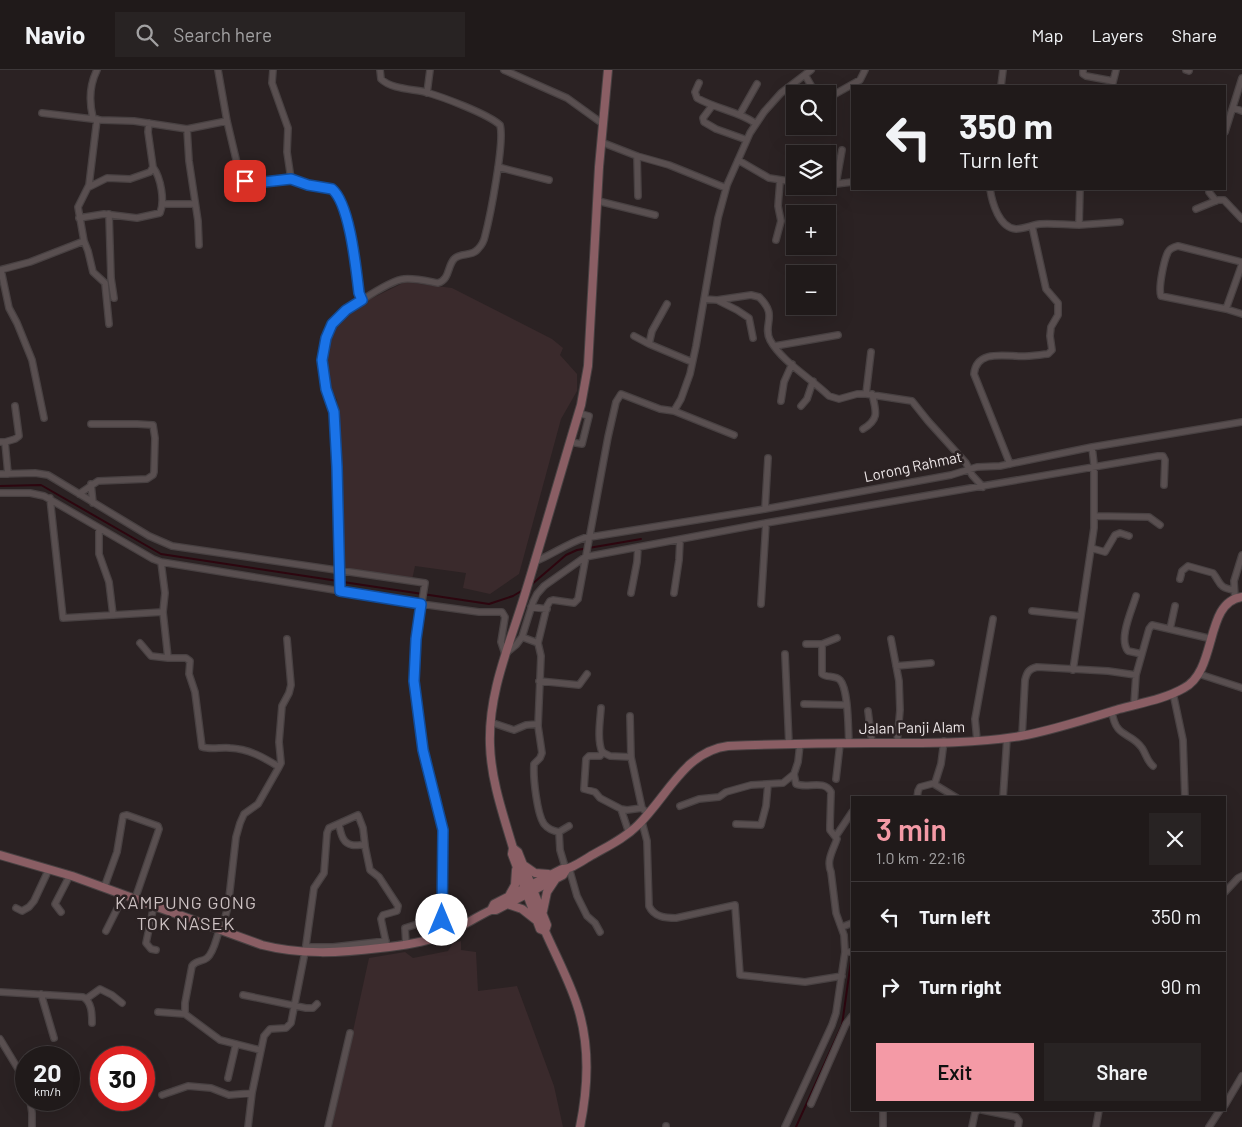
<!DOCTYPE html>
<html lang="en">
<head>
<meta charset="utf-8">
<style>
  :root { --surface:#201a1a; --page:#282323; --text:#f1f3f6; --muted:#a2a1a2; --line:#3d3839; --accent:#f49aa6 }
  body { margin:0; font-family:Barlow,sans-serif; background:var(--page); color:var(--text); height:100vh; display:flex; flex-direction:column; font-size:19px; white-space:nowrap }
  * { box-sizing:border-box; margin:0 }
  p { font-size:16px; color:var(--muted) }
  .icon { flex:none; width:28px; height:28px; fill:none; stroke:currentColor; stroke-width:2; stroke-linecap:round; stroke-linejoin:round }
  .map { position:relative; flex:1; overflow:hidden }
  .details { position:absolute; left:851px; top:726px; width:375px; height:315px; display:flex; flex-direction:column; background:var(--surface); border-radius:0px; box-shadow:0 5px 20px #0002,0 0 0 1px var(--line) }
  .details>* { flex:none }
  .top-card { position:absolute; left:851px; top:15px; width:375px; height:105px; border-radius:0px; box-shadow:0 5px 20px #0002,0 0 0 1px var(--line); background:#201a1a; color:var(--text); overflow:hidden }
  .fabs { position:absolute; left:786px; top:15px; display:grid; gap:10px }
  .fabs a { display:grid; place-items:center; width:50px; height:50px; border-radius:0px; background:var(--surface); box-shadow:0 5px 20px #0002,0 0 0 1px var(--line); font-size:25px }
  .speed { position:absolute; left:15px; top:976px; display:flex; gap:10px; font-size:25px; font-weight:700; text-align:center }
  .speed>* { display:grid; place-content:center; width:65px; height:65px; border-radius:50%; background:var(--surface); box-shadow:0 5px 20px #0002,0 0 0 1px var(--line); line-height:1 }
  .speed small { font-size:12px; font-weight:400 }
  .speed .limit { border:8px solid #d22; background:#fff; color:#111 }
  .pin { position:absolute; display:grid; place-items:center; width:42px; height:42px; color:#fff; margin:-21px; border-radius:10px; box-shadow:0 2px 8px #0006 }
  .me { position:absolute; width:55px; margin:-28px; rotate:0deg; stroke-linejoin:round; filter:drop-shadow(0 0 4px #0008) }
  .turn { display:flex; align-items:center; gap:18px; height:105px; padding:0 25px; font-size:22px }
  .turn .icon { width:65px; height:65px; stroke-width:2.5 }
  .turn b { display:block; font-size:35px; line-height:42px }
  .round { display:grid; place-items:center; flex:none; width:52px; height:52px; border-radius:0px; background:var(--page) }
  .headline { display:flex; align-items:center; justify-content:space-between; height:85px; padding:0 25px }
  h1 { font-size:30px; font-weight:600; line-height:38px; color:var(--accent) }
  .action { display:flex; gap:10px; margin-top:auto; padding:10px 25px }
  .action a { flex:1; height:58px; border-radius:0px; background:var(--accent); color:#111; font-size:20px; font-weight:600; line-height:58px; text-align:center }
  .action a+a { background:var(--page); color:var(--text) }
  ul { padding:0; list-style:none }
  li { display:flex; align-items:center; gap:15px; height:70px; padding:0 25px; border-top:1px solid var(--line) }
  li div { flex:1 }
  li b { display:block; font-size:19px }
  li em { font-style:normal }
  header { display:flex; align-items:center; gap:30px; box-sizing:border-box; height:70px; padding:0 25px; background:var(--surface); border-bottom:1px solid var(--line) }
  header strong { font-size:24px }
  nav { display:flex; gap:28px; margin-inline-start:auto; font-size:18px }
  .search { width:350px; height:45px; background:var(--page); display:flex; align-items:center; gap:12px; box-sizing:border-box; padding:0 18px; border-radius:0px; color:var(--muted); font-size:19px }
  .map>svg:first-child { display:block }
  .built { fill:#3a2a2c }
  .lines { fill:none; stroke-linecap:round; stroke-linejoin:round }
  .stream { stroke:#2d060f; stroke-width:2 }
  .street-casing { stroke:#484142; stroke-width:8 }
  .secondary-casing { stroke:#484142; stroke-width:10 }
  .street { stroke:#594f50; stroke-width:5.5 }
  .secondary { stroke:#8a5e64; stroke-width:8 }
  .route-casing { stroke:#114b97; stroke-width:12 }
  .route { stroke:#1a73e8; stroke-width:9 }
  .labels { text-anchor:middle; stroke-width:5; stroke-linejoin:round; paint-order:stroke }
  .street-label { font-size:15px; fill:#efe8e9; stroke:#2b2223 }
  .quarter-label { font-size:18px; letter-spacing:1px; fill:#ccc1c2; stroke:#2b2223 }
</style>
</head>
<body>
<header>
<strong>Navio</strong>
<div class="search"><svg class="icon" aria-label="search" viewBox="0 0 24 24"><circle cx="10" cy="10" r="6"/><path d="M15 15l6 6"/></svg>Search here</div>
<nav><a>Map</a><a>Layers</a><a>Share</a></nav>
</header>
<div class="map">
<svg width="1242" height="1057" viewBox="0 0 1242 1057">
  <rect width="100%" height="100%" fill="#2b2223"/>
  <path class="built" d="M405,212L452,218L552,269L563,278L560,285L577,304V321L561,349L519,504L490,524L463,518L466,503L415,496L412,510L345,498L337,330L330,317L326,290L335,255L354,237Z
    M461,871V880L476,882L478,921L517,916L554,1016L563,1057H332L369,888L405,882L413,888L448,881L453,873Z"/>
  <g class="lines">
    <path class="stream" d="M0,416L41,415L161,484L338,511
      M343,512L489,534L513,526L523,520
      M531,515L566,485L577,480L641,469
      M796,1057L842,955L852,884"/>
    <g class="street-casing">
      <path id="street" d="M218,0L227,51L240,106L245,111L255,113L291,109L308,115L327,117L336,122L340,127L350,164L359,223L362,230
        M273,0L272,13L288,58L287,82L291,109
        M504,0L567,28L603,54
        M1083,0V4L1086,6L1113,11
        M1186,0L1189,1
        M805,5L816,24
        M699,13L695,22L697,28C716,39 738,41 755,53
        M1001,16L1003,0
        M1112,16L1116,0
        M427,23L430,0
        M828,28L860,10L865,0
        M712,36L703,48L704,52L716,59L747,70
        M1234,38L1242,41
        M42,43L101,50L134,51L187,59L227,51
        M740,44L757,14
        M93,48C89,32 89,16 97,0
        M187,59L189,91L198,151L199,175
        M1225,62L1242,8
        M601,72L637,86L669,95L726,118
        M637,86L638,126
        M738,90L769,108L795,112
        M498,97L549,110
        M836,114L842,80
        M828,115L852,112
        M89,117L107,108L130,109L150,102L153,97L148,62L149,53
        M990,119C992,132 999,158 1016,159C1024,159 1032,155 1040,154C1053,153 1066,155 1079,155
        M1080,119L1079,155L1120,152
        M1210,119L1209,122L1216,131
        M598,131L655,145
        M162,134H194
        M1196,139L1218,130H1224L1242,149
        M109,144L111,208L114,228
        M79,148L104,144L137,148L160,143C165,131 161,108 153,97
        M776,170L781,151L778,136L780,111
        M84,171L88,181L93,202L105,213L109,254
        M1242,194L1226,239L1242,244
        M0,200L30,192L84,171L78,137L89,115L97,49
        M1,200L9,238L17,253L32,290L44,348
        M704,229L717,230L751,225L759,227C779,246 762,254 770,270C782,292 812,309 829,326L839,329L857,324H866L912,331L928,351L966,393L972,405L983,417
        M719,231L737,240L749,248L753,268
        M667,234L652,261L649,274L692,292
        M1226,239L1161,226C1158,218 1164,190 1168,182C1170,178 1174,177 1178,176L1242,192
        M634,266L649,274
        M775,276L838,265
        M866,324L871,282
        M781,331L784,312L792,294
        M801,336L807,329L813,311
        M674,341L734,365
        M863,359C880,349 876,341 872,324
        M0,372H5L8,404
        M5,372L15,369L19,366L15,336
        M570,372L582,374L589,346L578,343
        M1010,394L974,304C976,282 999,285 1016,286C1026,287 1037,285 1048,284L1052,280L1050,266L1051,257L1058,245V233L1046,219L1032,156
        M0,404L35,403L48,405L149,466L172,476L425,513L416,569L414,611L423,680L443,760L442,865
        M91,414L93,433
        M0,423H30L44,426L153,489L161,492L421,534L479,542H502L505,547L501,572L505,584L516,575L522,567L533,532L537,524L544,516L585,487L766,453L1158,386H1163L1165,390L1164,415
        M79,424L98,411L147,409L153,405L154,402L155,368L153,355L137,354H91
        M50,428L63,548L163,542
        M765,439L768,388
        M1095,446L1149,447L1160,455
        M99,458V484L109,512L113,545
        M1091,478L1105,482L1115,465L1120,463L1129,466
        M161,492L165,523L163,542L168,588H186L190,591L189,604L195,622L202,677C211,680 221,677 230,678C249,679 263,687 279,697L258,734L244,744L240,753L236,767L228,837L221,861
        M534,492C552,485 566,474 584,468L765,439L951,405L977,397L1000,396L1092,377L1242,352
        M1180,509L1182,501L1188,496L1213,503C1221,513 1218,518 1234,520
        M340,521C341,462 339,402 334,343C333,335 329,329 327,322C321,301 321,278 330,258C335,245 390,210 404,209C415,208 427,211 438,213C450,209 447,197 454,189C461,182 472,187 478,179C482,175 484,171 485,166C490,147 505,71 500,55C488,44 443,27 425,22C412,19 391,19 381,9L380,0
        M631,523L637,492L638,477
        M674,523L679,490L680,470
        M1136,526C1132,540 1118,569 1128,581L1142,584
        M1235,528L1234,511L1242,485
        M761,534L766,453
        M531,537L547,539
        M1032,541L1080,546
        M1170,559L1175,536
        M522,567L538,573
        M891,569L899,611L900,640L897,673
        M140,573L151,586L168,588
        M806,574H822V604C827,608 835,605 840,610C849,620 848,660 849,674
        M822,574L837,568
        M785,584L789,675
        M896,596L931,593
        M1073,600L1094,458V394L1092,377
        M1199,604L1242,618
        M1136,605L1149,559L1152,555L1212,569
        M539,611L579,615L587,604
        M1173,623L1183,670L1185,728
        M804,634L846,635
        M601,638C600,652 597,669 602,682L610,686L631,687
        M868,641L872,673
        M1112,642C1116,669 1130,661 1142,678C1146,684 1147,691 1153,696
        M630,646L631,687L642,738L648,744
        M490,652L514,660L526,655L538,654
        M1022,666L1025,610C1027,602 1029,599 1037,597L1108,601L1136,605L1134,635
        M977,670L975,649L993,549
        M603,682L600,686H589L586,689L584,719L595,722L600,728L621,739L627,740L642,738
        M279,697L281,693L279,672L282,636L289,623L291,615L287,569
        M836,709L840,674
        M934,714L957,728
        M917,728L918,721L920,717L935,713L941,694L944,671
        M1003,728L1007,668
        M680,736L699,729L719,727L726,722L751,715L783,713L794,704
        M621,739L629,763
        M642,752L647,771L649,836C654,847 665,848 676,848L735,835L740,905L805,912L842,906
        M736,754L761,755L766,736L768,714
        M339,755C341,763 342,773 352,775C357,776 361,774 365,776L370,800L379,807L398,836L397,841L383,845L381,849L387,877
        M569,756L559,762C553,761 548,759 544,754C537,744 533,708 534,694L540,688L542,683L538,656L541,586L538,573L547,536L550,531L553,530L574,533L578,529L608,367L616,332L621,324L660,339L674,341L681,329L690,304L696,276L718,148L727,115L750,63L764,42L781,23L811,0
        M559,762L560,780L566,800
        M836,766L852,742
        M569,798L577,826L587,846L595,853L600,862
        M104,818L117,782L123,746L127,745L158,756L159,759L157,765L135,829
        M1225,822L1238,808L1242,806
        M154,835L146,873L151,879L156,880
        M16,838L22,841L29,837L34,831L49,799
        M61,842L55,834L70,805
        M842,857L852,853
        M106,861L124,825
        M219,861C216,869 214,882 207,888C202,892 196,890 192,896L185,933V944L220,970L260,980
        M406,874L405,858L430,850
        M306,877H333L386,871
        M845,882H852
        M0,922L83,927C92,932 92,944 92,953
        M41,924L54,968
        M243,925L306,938H313L317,934
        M86,929L100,919L112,925L122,933
        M158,942L185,944
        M0,969L26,1012
        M228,1008L236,974
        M162,1025L188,1016L211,1018L229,1025L252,1023
        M30,1030L32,1043V1057
        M811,1034L846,954L852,946
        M1225,1035L1242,1006
        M883,1040V1057
        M982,1040L1016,1047L1019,1051L1018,1057
        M666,1056V1057
        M248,1057L252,1023L264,966L270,959L286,958L291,953L305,882L314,818L324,803L327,763L329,758L358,745L363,758L365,775
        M328,1057L350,963
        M785,1057L832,955L836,943L845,882L844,865L836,843L831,802C826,791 833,780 837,769L830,760V755L831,722C824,709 807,719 796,714L794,704L798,692L800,674
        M972,1057L975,1043L978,1040
        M1096,1057L1099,1040
        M1209,1057L1220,1040"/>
    </g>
    <g class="secondary-casing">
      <path id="secondary" d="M513,778L518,782L547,855L545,861
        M0,785L72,806L262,875C301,885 340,883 380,878C400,876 421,873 440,866C457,860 474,848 491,840H496L563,805L566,800
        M525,796L535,803L548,804
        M510,824L515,815L516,800
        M507,834L522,839L536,850
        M491,840L494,834L562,799C570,800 582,791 589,787C606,777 624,769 638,755C667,727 685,681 728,676C776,674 825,673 873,673C922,673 972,674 1021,666C1054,660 1087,649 1119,639C1141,633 1165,629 1184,618C1218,600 1204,532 1242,527
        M543,841L547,822L555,810
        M580,1057C588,1018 590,974 577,935C569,910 556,886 545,861L540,859L512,784L513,778C503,744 491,710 490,675C488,622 510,574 525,524C544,462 562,398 581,335L588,296L599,97L608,0"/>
    </g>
    <use href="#street" class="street"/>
    <use href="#secondary" class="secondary"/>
  </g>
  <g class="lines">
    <g class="route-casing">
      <path id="route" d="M245,111L255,113L291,109L308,115L332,119C350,134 356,199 359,223L362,230L346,240L332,254L326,268L322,290L326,319L334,342L337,397L340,521L421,534L416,569L414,611L423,680L443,760L442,850"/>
    </g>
    <use href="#route" class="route"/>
  </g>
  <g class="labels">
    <g class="street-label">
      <text transform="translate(913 397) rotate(-12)" y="5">Lorong Rahmat</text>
      <text transform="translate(912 658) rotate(-1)" y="5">Jalan Panji Alam</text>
    </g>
    <g class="quarter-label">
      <text x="186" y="839">KAMPUNG GONG<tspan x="186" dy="21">TOK NASEK</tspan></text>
    </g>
  </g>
</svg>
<div class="fabs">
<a><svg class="icon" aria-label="search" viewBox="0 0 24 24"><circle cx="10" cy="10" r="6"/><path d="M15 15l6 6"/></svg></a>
<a><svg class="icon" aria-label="layers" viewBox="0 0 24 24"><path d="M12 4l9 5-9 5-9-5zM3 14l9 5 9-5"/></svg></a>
<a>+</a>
<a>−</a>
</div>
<div class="speed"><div>20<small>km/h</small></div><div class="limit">30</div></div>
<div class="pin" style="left:245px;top:111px;background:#d93025"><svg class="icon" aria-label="arrive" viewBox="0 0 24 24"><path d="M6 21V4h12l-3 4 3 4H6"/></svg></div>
<svg class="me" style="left:442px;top:850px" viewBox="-20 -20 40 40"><circle r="19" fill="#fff"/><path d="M0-13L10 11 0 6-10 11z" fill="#1a73e8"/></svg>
<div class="top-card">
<div class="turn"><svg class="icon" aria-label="left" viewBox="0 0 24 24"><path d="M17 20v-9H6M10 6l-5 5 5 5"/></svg><div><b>350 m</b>Turn left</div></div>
</div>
<section class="details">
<div class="headline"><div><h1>3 min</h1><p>1.0 km · 22:16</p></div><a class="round"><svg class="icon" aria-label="close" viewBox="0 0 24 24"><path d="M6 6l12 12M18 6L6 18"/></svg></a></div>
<ul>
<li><svg class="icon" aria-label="left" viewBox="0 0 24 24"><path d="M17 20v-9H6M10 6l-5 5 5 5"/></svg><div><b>Turn left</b></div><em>350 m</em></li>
<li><svg class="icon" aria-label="right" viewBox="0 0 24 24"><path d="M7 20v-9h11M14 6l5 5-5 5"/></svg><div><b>Turn right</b></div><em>90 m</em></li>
</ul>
<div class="action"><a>Exit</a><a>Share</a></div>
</section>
</div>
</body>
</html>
